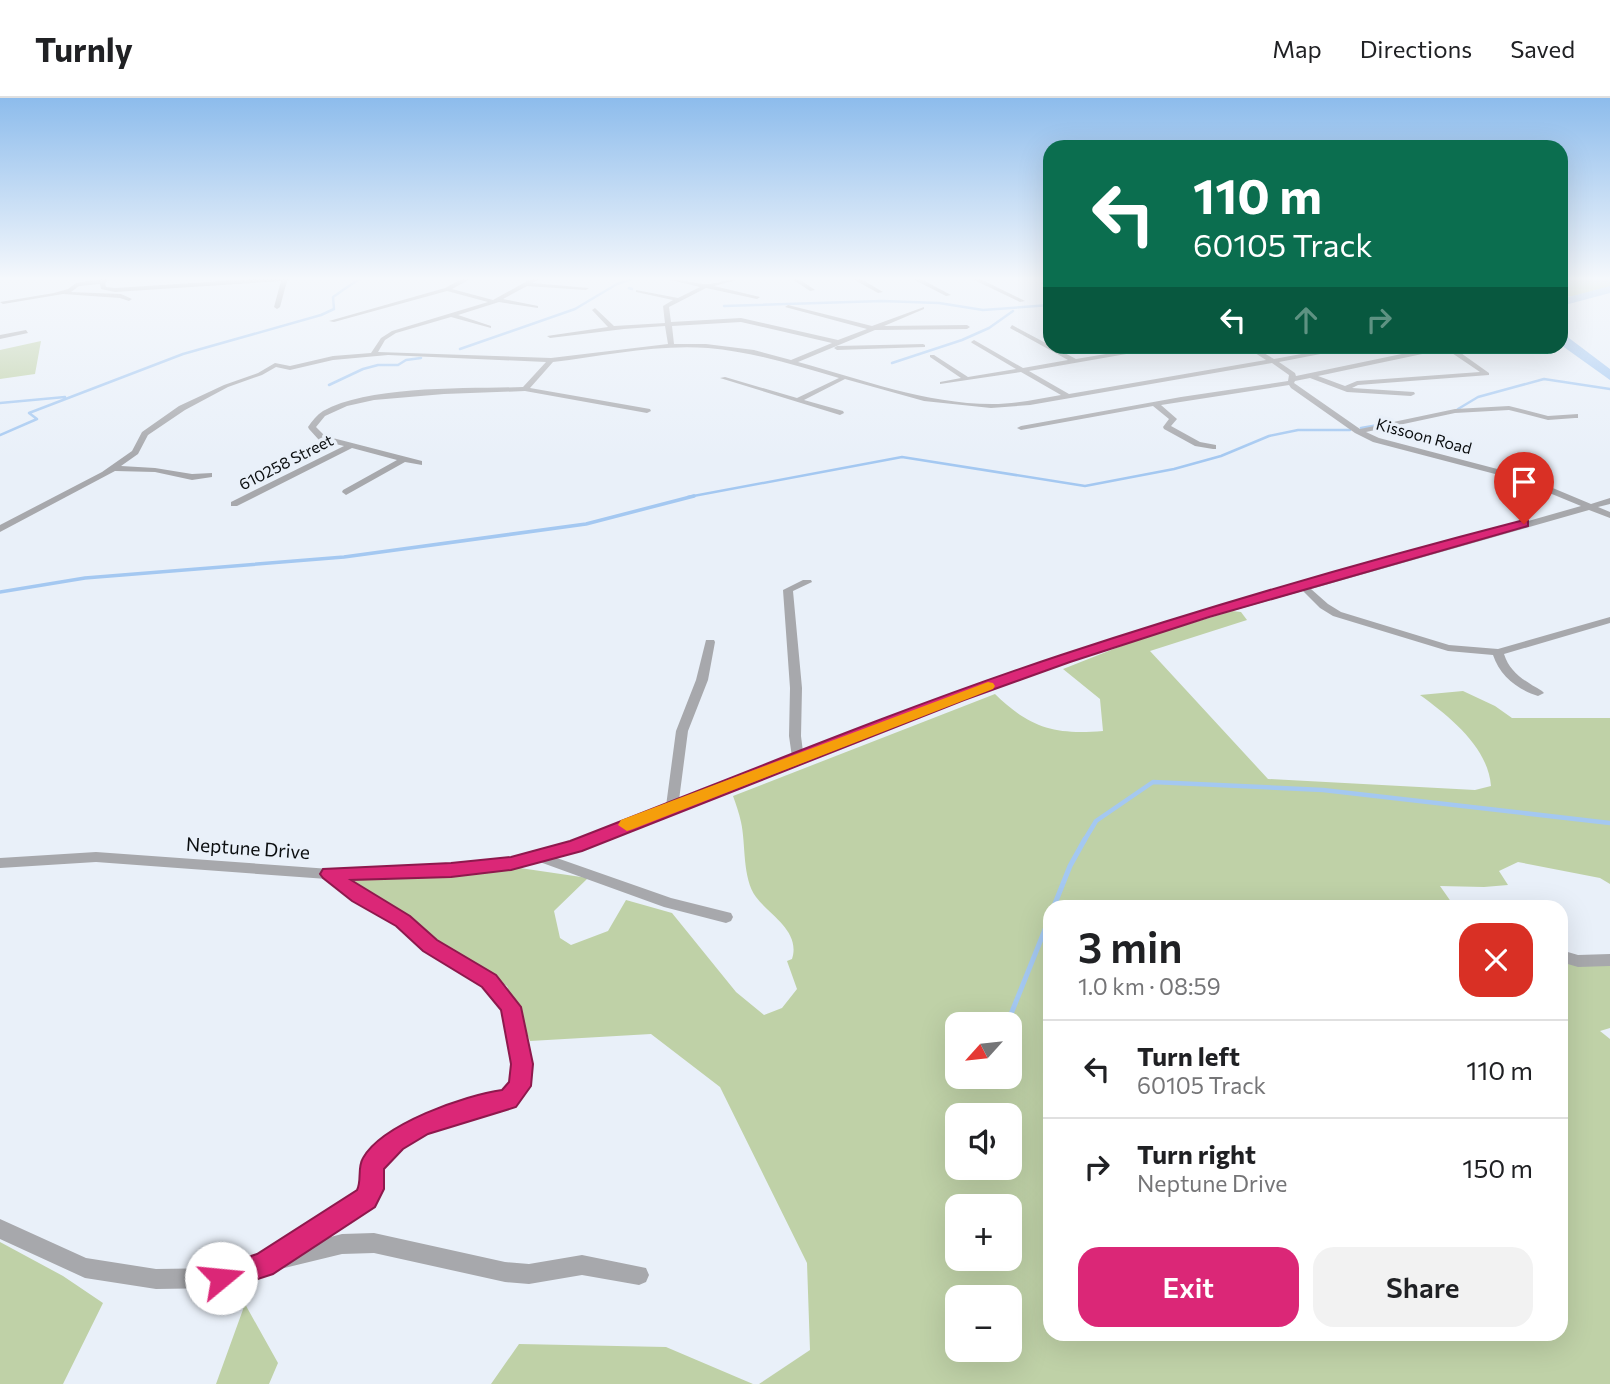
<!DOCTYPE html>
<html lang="en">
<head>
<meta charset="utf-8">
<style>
  :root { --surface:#fff; --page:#f2f2f2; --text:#202124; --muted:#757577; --line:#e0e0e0; --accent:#db2777 }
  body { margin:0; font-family:Commissioner,sans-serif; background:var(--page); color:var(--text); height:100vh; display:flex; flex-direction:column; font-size:26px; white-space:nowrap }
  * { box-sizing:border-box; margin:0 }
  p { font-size:23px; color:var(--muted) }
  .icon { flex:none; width:38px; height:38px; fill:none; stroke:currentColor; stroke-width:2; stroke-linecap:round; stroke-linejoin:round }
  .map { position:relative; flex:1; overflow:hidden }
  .panel { position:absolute; left:1043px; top:802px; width:525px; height:441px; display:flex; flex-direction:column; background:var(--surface); border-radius:21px; box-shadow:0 7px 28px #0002 }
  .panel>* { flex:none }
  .banner { position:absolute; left:1043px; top:42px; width:525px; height:214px; border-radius:21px; box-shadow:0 7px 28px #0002; background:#0b6e4f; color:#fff; overflow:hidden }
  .needle { width:46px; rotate:243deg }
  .tools { position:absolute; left:945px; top:914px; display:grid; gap:14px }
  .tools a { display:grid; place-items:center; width:77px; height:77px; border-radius:14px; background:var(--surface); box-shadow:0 7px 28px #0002; font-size:35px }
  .pin { position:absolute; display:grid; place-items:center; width:60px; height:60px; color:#fff; margin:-72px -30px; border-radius:50% 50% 50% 0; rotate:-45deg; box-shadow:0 0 7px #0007 }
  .pin .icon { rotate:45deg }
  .me { position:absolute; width:77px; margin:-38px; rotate:73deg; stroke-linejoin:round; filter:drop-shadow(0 0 5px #0008) }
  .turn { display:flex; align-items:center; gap:24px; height:147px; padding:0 35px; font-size:32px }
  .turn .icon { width:91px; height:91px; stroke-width:2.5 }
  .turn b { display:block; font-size:49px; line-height:60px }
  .lanes { display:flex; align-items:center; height:66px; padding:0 35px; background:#0003; justify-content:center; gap:35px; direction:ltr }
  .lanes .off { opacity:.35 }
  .round { display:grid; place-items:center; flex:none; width:74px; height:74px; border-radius:21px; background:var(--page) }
  .summary { display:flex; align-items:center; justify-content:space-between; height:119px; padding:0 35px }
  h1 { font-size:42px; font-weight:600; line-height:52px }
  .primary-button { display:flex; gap:14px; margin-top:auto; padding:14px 35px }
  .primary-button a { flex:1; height:80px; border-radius:21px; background:var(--accent); color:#fff; font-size:28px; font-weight:600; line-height:80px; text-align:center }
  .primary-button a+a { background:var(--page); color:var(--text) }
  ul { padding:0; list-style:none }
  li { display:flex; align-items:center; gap:21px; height:98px; padding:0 35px; border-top:2px solid var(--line) }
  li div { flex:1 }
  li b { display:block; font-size:26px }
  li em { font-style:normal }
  header { display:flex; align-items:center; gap:42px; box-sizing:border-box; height:98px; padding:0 35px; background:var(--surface); border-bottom:2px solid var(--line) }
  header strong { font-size:33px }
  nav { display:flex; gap:38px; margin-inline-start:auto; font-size:24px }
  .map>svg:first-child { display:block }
  .green { fill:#bfd1a7; fill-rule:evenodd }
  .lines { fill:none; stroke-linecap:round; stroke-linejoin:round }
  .stream-far3 { stroke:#a4c8f1; stroke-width:2.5 }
  .stream-far2 { stroke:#a4c8f1; stroke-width:3.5 }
  .stream-far1 { stroke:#a4c8f1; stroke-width:4.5 }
  .stream { stroke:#a4c8f1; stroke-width:5 }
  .river { fill:#a4c8f1; fill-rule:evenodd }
  .minor { fill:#a7a8ac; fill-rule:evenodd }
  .route { fill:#db2777; stroke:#8e194d; stroke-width:2 }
  .slow { fill:#f59e0b }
  .labels { text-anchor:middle; stroke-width:7; stroke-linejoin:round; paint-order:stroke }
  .far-street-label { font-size:16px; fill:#0a0d0f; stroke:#e9f0f9 }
  .street-label { font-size:19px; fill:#0a0d0f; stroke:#e9f0f9 }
</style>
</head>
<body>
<header>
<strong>Turnly</strong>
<nav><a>Map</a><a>Directions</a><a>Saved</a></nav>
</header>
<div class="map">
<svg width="1610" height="1286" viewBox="0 0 1610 1286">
  <rect width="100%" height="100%" fill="#e9f0f9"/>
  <path class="green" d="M1561,181H1610V190C1595,190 1575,201 1561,198Z
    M41,243L35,276L0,281V252Z
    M1232,513L1241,514L1247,522L1150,553L1268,681L1475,692L1491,688C1488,649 1450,619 1420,597L1463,593L1495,608L1512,620H1610V786L1600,780L1518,764L1499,773L1508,787L1484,789L1440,788L1454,808H1050V1236H1561V860L1610,866V930L1600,933L1610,941V1286H759L810,1252L807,1165L720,989L651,936L530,943L507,888L432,843L402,815L371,800L348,783L520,770L588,780L554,813L560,840L571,847L608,833L626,802L672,815L736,894L764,917L782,910L797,891L787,863L792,861C801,833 769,817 756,799C742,780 746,746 741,724C739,715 736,706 733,698L995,596C1030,630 1054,637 1103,633L1100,601L1063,571L1139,541ZM957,926H1010V978H957ZM957,1017H1010V1069H957ZM957,1108H1010V1160H957ZM957,1199H1010V1251H957Z
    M0,1144L63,1178L103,1205L63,1286H0Z
    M245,1206L278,1265L269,1286H216Z
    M519,1246L666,1249L753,1286H491Z"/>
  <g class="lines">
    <path class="stream-far3" d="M629,190L632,191
      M724,208L882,203L939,205L983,212L1050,207
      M460,251L575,211L617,186L632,181
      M892,265L962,242L989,230L1013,213
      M329,287L363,271L378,267H398L406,262L421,260
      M0,305L65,299
      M1458,311L1478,299L1544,281L1610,291
      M1361,330L1384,326
      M0,337L37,321L29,315L183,256L321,217L334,211L333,199L359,181
      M688,399L902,359L1085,388L1174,371L1221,358L1269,338L1298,332H1350"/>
    <path class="stream-far2" d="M0,494L85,480L344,459L586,426L694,398"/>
    <path class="stream-far1" d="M1084,743L1096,723L1153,684L1323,692L1610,725"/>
    <path class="stream" d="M1054,808L1070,768L1085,741
      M1007,926L1050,819"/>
    <path class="river" d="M1610,188V195L1561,208V201Z
      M1561,234L1610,271V282L1561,247Z"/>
    <path class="minor" d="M103,181H110L105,185L106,189L115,190L256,181H290L287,183L280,209L277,211L274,209L281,183L115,194L101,191L100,186L79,188L71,194L121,196L132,201L129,203L120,200L63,196L3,206L0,204L54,195L68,191L76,185Z
      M462,181H470L452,191L493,202L531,181H539L532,185L589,190L586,192L527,188L503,201L538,208V210L499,204L458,217L491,228V230L451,219L396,235L385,242L378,254L551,260L668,246L665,228L624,231L550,240L547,238L608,229L592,212L595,210L614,228L665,225L663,208L673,202L636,194V192L678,200L700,189L667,181C680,181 691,185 704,186C715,187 727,181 740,181L714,188L760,199L757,201L706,190L669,209L671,224L741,220L838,242L867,231L785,209L788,207L872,228L924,209V211L884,228L967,227L970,229L967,231L875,232L798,264C861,281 926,306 992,306C1015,306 1038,301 1061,297L1021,274L940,286V284L961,280L930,259V257H934L968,279L1016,271L972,245L971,244L974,242L1023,270L1068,262L1010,230L1012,227L1076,261L1154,248H1172L1029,273L1069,296L1266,262L1244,248H1252L1274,261L1345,248H1362L1279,264L1295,275L1296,278L1440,248H1451L1489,275V277L1358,287L1352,290L1414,294L1415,296L1411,298L1347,294L1310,280L1295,283L1294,285L1360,331L1455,311L1509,308L1548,318L1578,316V320H1575L1548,322L1509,312L1455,315L1366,334L1379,340L1524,378L1591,406L1610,400V406L1598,409L1610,414V420L1589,412L1311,491L1328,506L1341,514L1449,547L1498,551L1610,519V525L1504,556C1510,575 1525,583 1542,593L1544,595L1538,598C1518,592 1500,578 1493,557L1448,553L1333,518L1320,510L1303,493L1140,539L963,600L580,752L554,759L671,800L731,815L733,819L731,823L726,825L664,809L537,763L511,770L451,777L347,781L364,794L408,819L435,844L495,878L517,904L530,966L529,988L514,1008L493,1012L426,1035L401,1049L381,1070V1091L373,1107L319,1142L342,1136L374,1135L505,1164L529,1166L582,1157L646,1170L649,1177L646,1184L639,1187L582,1177L529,1186L505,1184L374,1155L342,1156L272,1173L221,1190L156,1191L85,1180L0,1141V1121L86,1160L156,1171L221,1170L259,1158L359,1093C366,1084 359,1072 365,1062C367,1057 372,1054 375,1050C407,1019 452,1010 493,996L503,995L512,985L514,966L503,912L483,888L425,852L398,827L354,802L327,781L96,764L0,770V760L96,754L330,771L451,767L511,760L572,744L666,708L676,633L696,582L706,542H714L715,544L708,582L688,633L679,702L792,659L789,638L790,590L783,492L803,482H811L812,484L793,493L802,590L801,638L803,654L955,596L1132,535L1298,488L1299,486H1306L1581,408L1518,382L1373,344L1355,335L1291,290L1289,287L1161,307L1177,321L1171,328L1200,344L1216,347V351H1213L1195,348L1164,331L1163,329L1169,321L1153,308L1021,332L1017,330L1021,328L1181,299L1288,283L1289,277L1272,265L1030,307L991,310L924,303L845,281L804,302L843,313L844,315L840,317L720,280L725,279L797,300L839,280C795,267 753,254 708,250C658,246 603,258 553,264L530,290L650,311L651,313L647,315L525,293L444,296L374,302L347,308L325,318L316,329L325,338L422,363V367L405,364L346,397L342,394L343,392L397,362L352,350L237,408H231V404L344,348L319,342L309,331L308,329C312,323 317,317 323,313C370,287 468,291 523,289L546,264L388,257L333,262L290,272L276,269L262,277L228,289L185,312L148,337L138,356L121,368L155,370L192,376L212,375V379L192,382L155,374L115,373L0,434V427L102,374L132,353L142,334L179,308L224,287L258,275L275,265L290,268L333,258L371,255L381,240L392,233L488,204L447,193L334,224L329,223L445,190ZM741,224L832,245L791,262L754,252L706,246H674L672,228ZM1446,251L1480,274L1357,283L1345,288L1318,278Z
      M792,181H799L815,192L810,193Z
      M853,181H861L883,194L878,195Z
      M913,181H921L951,197L946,198Z
      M972,181H980L1025,203L1020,204Z
      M1050,181L1048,185L1050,191L1041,185Z
      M26,232L28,235L0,241V237Z
      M923,246L925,247V249L837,252L834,250L837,248Z
      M1561,852L1578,857L1610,856V868L1578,869L1561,864Z"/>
  </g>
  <linearGradient id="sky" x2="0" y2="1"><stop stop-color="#8dbcec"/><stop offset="0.5" stop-color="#f5f8fc"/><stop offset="1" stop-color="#f5f8fc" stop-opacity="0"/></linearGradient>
  <rect width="1610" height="361" fill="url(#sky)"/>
  <path class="route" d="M1524,422L1528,423V428L1209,519L1070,564L964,602L582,753L511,772L451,779L351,782L410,818L437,842L496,877L521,909L533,966L531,988L516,1009L428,1036L403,1051L384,1071V1091L375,1109L273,1176L221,1193L212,1189L208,1180L212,1171L257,1156L357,1092C362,1082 357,1070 363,1060C382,1026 465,997 502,992L509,984L511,966L501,912L482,889L423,853L396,828L352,803L323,780L320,776L323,771L451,765L511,759L570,743C733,680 895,612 1061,557C1213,507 1369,462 1524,422Z"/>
  <path class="slow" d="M988,584L993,585L995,588L993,591L633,731L627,733L618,727L621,722Z"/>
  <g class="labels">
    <g class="far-street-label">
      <text transform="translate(1424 338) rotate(15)" y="6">Kissoon Road</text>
      <text transform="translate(286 364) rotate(-27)" y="6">610258 Street</text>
    </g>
    <g class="street-label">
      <text transform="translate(248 750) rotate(4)" y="7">Neptune Drive</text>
    </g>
  </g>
</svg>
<div class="tools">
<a><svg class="needle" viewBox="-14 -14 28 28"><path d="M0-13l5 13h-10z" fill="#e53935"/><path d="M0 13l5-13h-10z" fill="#757577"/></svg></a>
<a><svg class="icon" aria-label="sound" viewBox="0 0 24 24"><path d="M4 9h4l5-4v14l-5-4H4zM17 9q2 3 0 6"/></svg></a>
<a>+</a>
<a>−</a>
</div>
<div class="pin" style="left:1524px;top:426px;background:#d93025"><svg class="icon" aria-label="arrive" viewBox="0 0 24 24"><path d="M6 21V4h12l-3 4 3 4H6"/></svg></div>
<svg class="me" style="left:221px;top:1180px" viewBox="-20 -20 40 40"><circle r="19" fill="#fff"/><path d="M0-13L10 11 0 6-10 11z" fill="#db2777"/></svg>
<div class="banner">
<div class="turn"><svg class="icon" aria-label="left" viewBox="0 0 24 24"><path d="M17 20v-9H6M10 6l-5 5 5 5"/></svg><div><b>110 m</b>60105 Track</div></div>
<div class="lanes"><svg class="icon" aria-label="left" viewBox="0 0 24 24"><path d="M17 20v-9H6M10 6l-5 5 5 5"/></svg><svg class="icon off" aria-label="ahead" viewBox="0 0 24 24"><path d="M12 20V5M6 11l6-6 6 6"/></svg><svg class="icon off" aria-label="right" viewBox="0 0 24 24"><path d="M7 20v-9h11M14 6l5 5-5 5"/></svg></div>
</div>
<section class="panel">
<div class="summary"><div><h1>3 min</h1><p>1.0 km · 08:59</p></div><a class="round" style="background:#d93025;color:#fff"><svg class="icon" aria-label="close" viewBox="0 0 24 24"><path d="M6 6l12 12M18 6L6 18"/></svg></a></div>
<ul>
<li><svg class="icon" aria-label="left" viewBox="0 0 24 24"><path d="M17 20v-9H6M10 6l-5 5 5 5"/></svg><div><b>Turn left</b><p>60105 Track</p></div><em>110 m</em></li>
<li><svg class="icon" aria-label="right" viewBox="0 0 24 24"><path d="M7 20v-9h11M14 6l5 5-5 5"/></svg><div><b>Turn right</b><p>Neptune Drive</p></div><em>150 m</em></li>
</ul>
<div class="primary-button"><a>Exit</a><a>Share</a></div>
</section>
</div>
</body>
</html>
